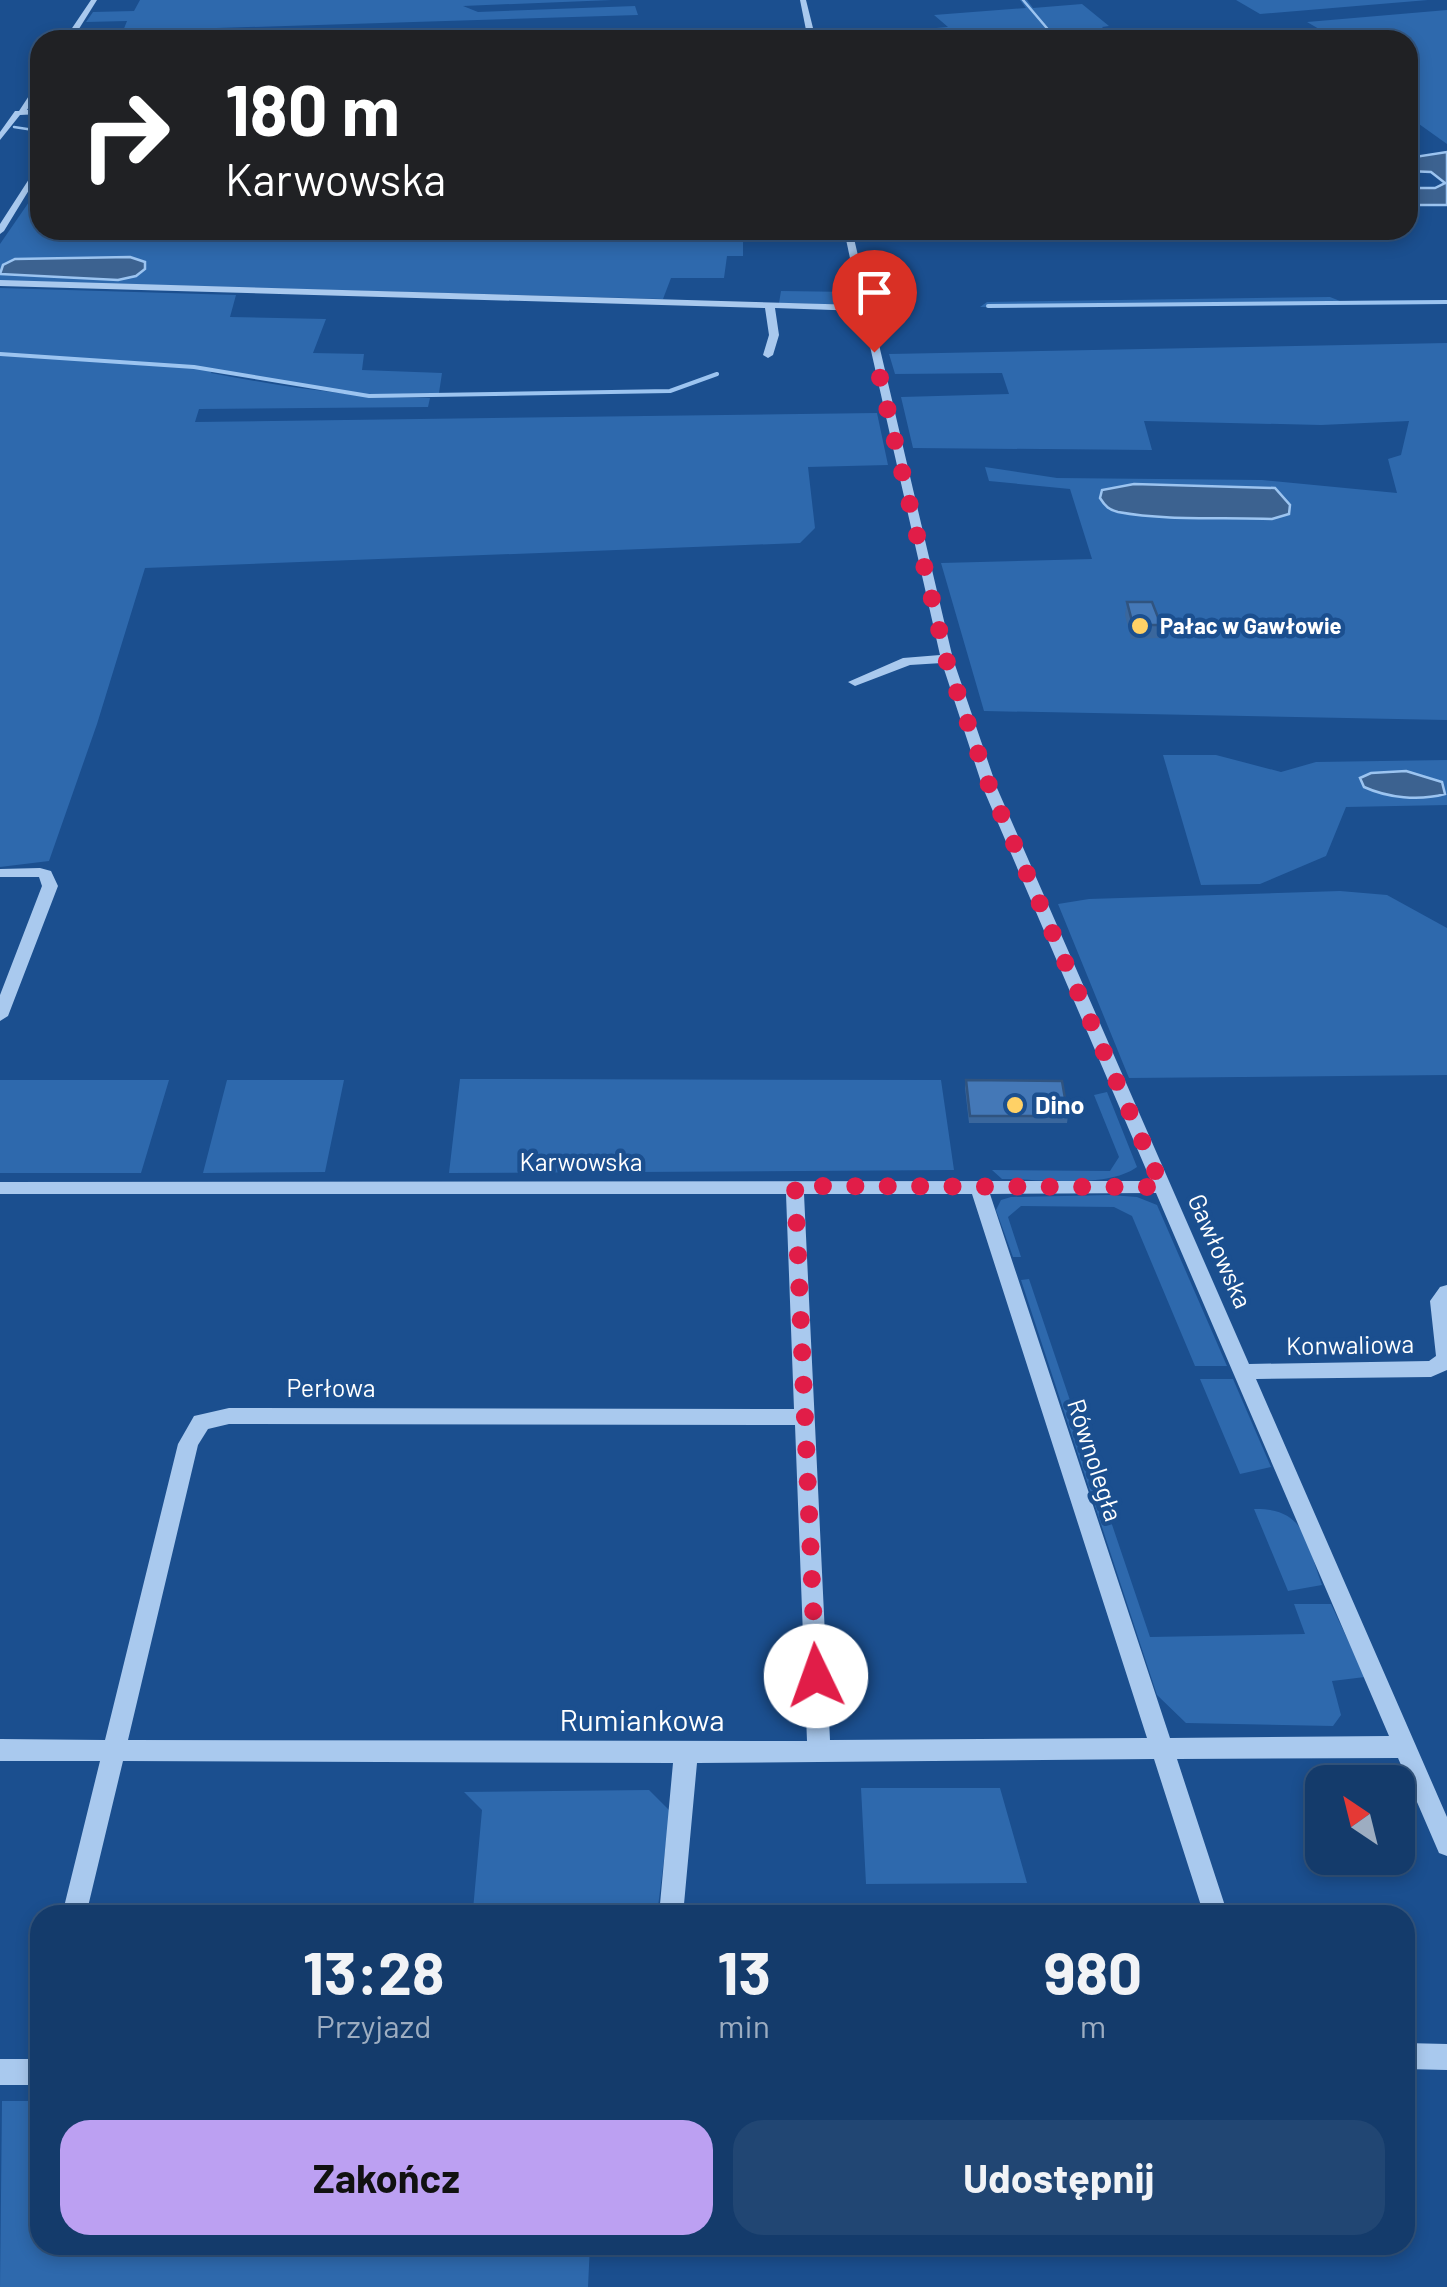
<!DOCTYPE html>
<html lang="pl">
<head>
<meta charset="utf-8">
<style>
  :root { --surface:#143b6b; --page:#214673; --text:#f1f3f6; --muted:#9dadc1; --line:#33557e; --accent:#bca0f2 }
  body { margin:0; font-family:Barlow,sans-serif; background:var(--page); color:var(--text); height:100vh; display:flex; flex-direction:column; font-size:38px; white-space:nowrap }
  * { box-sizing:border-box; margin:0 }
  p { font-size:32px; color:var(--muted) }
  .icon { flex:none; width:55px; height:55px; fill:none; stroke:currentColor; stroke-width:2; stroke-linecap:round; stroke-linejoin:round }
  .map { position:relative; flex:1; overflow:hidden }
  .details { position:absolute; left:30px; top:1905px; width:1385px; height:350px; display:flex; flex-direction:column; background:var(--surface); border-radius:30px; box-shadow:0 5px 15px #0003,0 0 0 2px var(--line) }
  .details>* { flex:none }
  .hud { position:absolute; left:30px; top:30px; width:1388px; height:210px; border-radius:30px; box-shadow:0 5px 15px #0003,0 0 0 2px var(--line); background:#202124; color:#fff; overflow:hidden }
  .needle { width:65px; rotate:325deg }
  .fabs { position:absolute; left:1305px; top:1765px; display:grid; gap:20px }
  .fabs a { display:grid; place-items:center; width:110px; height:110px; border-radius:20px; background:var(--surface); box-shadow:0 5px 15px #0003,0 0 0 2px var(--line); font-size:50px }
  .pin { position:absolute; display:grid; place-items:center; width:85px; height:85px; color:#fff; margin:-102px -42px; border-radius:50% 50% 50% 0; rotate:-45deg; box-shadow:0 0 10px #0007 }
  .pin .icon { rotate:45deg }
  .me { position:absolute; width:110px; margin:-55px; rotate:357deg; stroke-linejoin:round; filter:drop-shadow(0 0 8px #0008) }
  .turn { display:flex; align-items:center; gap:35px; height:210px; padding:0 30px; font-size:45px }
  .turn .icon { width:130px; height:130px; stroke-width:2.5 }
  .turn b { display:block; font-size:70px; line-height:85px }
  .eta { display:flex; justify-content:space-evenly; align-items:center; height:170px; text-align:center }
  .eta b { font-size:60px; font-weight:700; line-height:70px }
  .primary-button { display:flex; gap:20px; margin-top:auto; padding:20px 30px }
  .primary-button a { flex:1; height:115px; border-radius:30px; background:var(--accent); color:#111; font-size:40px; font-weight:700; line-height:115px; text-align:center }
  .primary-button a+a { background:var(--page); color:var(--text) }
  .map>svg:first-child { display:block }
  .green { fill:#2e69ad }
  .water { fill:#3c6290; stroke:#9cc4f0; stroke-width:2.5 }
  .lines { fill:none; stroke-linecap:round; stroke-linejoin:round }
  .stream-far1 { stroke:#9cc4f0; stroke-width:2.5 }
  .stream { stroke:#9cc4f0; stroke-width:4 }
  .minor { fill:#a9c9ee; fill-rule:evenodd }
  .wall { fill:#3a679d }
  .building { fill:#4478b7; stroke:#305480; stroke-width:2.5 }
  .route { stroke:#e11d48; stroke-width:18; stroke-dasharray:0 32.4 }
  .poi-dot { fill:#ffd166; stroke:#1b4f8f; stroke-width:4 }
  .labels { text-anchor:middle; stroke-width:9; stroke-linejoin:round; paint-order:stroke }
  .far-poi-label { font-size:22px; font-weight:bold; fill:#fff; stroke:#1b4f8f; text-anchor:start }
  .poi-label { font-size:25px; font-weight:bold; fill:#fff; stroke:#1b4f8f; text-anchor:start }
  .street-label { font-size:25px; fill:#fff; stroke:#1b4f8f }
  .near-street-label { font-size:30px; fill:#fff; stroke:#1b4f8f }
</style>
</head>
<body>
<div class="map">
<svg width="1447" height="2287" viewBox="0 0 1447 2287">
  <rect width="100%" height="100%" fill="#1b4f8f"/>
  <path class="green" d="M140,0H612L463,6L478,12L635,6L638,15L123,31L127,21L86,22L93,12L134,11Z
    M1020,0H1027L1033,8L1082,4L1109,26L1102,27L1113,38L925,40L912,30L948,27L934,15L1026,8Z
    M1236,0H1428L1260,14Z
    M1447,10V144L1419,124L1408,125V76L1415,75L1408,70V40H1242L1326,33L1307,22Z
    M40,186V230H746L747,236L743,237V256H727L724,278H671L663,299L0,281V244Z
    M0,288L236,295L230,317L326,319L313,353L364,354L362,370L442,373L439,393L367,395L213,369L211,373C285,387 355,398 430,398L428,407L199,409L195,422L877,413L888,465L808,467L815,528L800,543L145,568L97,724L49,861L0,867Z
    M781,291L853,292L855,305L779,303Z
    M1330,297L1340,301L1447,300V304L980,307L987,302Z
    M1447,343V720L984,711L941,563L1092,559L1070,489L989,481L985,467L1057,478L1262,480L1397,493L1388,459L1401,455L1409,421L1321,425L1144,421L1152,450L913,448L901,397L1009,394L1002,373L895,374L889,354Z
    M1163,755H1216L1281,772L1316,762L1447,760V805L1346,807L1326,856L1260,884L1201,885Z
    M1340,891L1387,895L1447,928V1075L1129,1078L1058,904L1089,899Z
    M460,1079L941,1080L954,1170L449,1173Z
    M0,1080H169L141,1173H0Z
    M227,1080H344L325,1172L203,1173Z
    M1107,1092L1137,1167C1107,1189 1039,1179 1002,1179L992,1170L1110,1171L1119,1157L1094,1095Z
    M1111,1195L1137,1197L1157,1205L1227,1366H1195L1132,1216L1114,1207L1021,1206L1008,1217L1021,1257H1013L996,1210L1001,1200L1011,1197Z
    M1029,1279L1150,1637L1305,1634L1294,1604H1331L1365,1677L1332,1681L1341,1715L1333,1726L1186,1723L1157,1695L1021,1280Z
    M1200,1379H1233L1271,1467L1240,1474Z
    M1254,1509C1307,1508 1306,1543 1322,1585L1288,1591Z
    M861,1788H1000L1027,1883L866,1884Z
    M649,1790L670,1811L657,1915H103L104,1911L473,1910L482,1810L464,1792Z
    M2,2101H40V2245H590L588,2287H0Z"/>
  <path class="water" d="M1447,152V205H1408V188H1435L1445,183L1431,172L1408,171V158Z
    M130,257L145,262V269L136,276L118,280L0,274L3,265L15,259Z
    M1134,484L1275,488L1290,505L1289,514L1272,519C1222,517 1167,521 1118,512C1109,510 1105,506 1100,498L1102,490Z
    M1406,771L1442,782L1445,794C1419,801 1388,798 1364,787L1360,778L1371,773Z"/>
  <g class="lines">
    <path class="stream-far1" d="M1023,0L1057,40
      M14,127L40,131
      M40,180V186"/>
    <path class="stream" d="M988,306L1447,302
      M0,354L194,367L369,396L670,391L717,374"/>
    <path class="minor" d="M91,0H97L72,40H64Z
      M800,0H806L816,40H808Z
      M40,79V88L27,110H40V114L20,115L0,140V132L15,111H19Z
      M40,162V172L4,231L0,234V224Z
      M844,230H852L953,659L997,788L1249,1364L1429,1361L1436,1356L1430,1301L1440,1287L1447,1285V1370L1431,1377L1256,1379L1447,1817V1856L1439,1853L1398,1758L1177,1759L1228,1915H1204L1154,1759L697,1763L683,1915H659L673,1763L123,1761L86,1915H62L100,1761H0V1739L105,1740L178,1444L194,1416L229,1408L794,1409L786,1194H0V1182L1151,1181L983,788L942,663L910,665L855,686L848,682L903,658L940,655L862,311L775,308L779,335L773,355L768,358L763,355L769,335L765,308L0,286V280L860,305ZM1156,1193L1389,1736L1170,1738L990,1194ZM804,1194H972L1147,1738L830,1740ZM229,1424L795,1425L807,1741L128,1740L198,1445L208,1429Z
      M40,868L51,871L58,886L8,1016L0,1021V995L42,886L39,877H0V869Z
      M1405,2043L1447,2044V2070L1405,2069Z
      M0,2059H40V2085H0Z"/>
  </g>
  <path class="wall" d="M1127,602L1161,625L1159,638L1131,639L1125,615Z
    M966,1080L1068,1116L1067,1123H969L965,1088Z"/>
  <path class="building" d="M1127,602H1152L1161,625H1133Z
    M966,1080L1062,1081L1068,1116H970Z"/>
  <g class="lines">
    <path class="route" d="M816,1676L795,1186L1162,1187L990,788L946,659L874,352"/>
  </g>
  <g class="poi-dot">
    <circle cx="1140" cy="626" r="10"/>
    <circle cx="1015" cy="1105" r="10"/>
  </g>
  <g class="labels">
    <g class="far-poi-label">
      <text x="1160" y="634">Pałac w Gawłowie</text>
    </g>
    <g class="poi-label">
      <text x="1035" y="1114">Dino</text>
    </g>
    <g class="street-label">
      <text x="581" y="1171">Karwowska</text>
      <text transform="translate(1220 1251) rotate(66)" y="9">Gawłowska</text>
      <text transform="translate(1350 1345) rotate(-1)" y="9">Konwaliowa</text>
      <text x="331" y="1397">Perłowa</text>
      <text transform="translate(1095 1460) rotate(72)" y="9">Równoległa</text>
    </g>
    <g class="near-street-label">
      <text x="642" y="1731">Rumiankowa</text>
    </g>
  </g>
</svg>
<div class="fabs">
<a><svg class="needle" viewBox="-14 -14 28 28"><path d="M0-13l5 13h-10z" fill="#e53935"/><path d="M0 13l5-13h-10z" fill="#9dadc1"/></svg></a>
</div>
<div class="pin" style="left:874px;top:352px;background:#d93025"><svg class="icon" aria-label="arrive" viewBox="0 0 24 24"><path d="M6 21V4h12l-3 4 3 4H6"/></svg></div>
<svg class="me" style="left:816px;top:1676px" viewBox="-20 -20 40 40"><circle r="19" fill="#fff"/><path d="M0-13L10 11 0 6-10 11z" fill="#e11d48"/></svg>
<div class="hud">
<div class="turn"><svg class="icon" aria-label="right" viewBox="0 0 24 24"><path d="M7 20v-9h11M14 6l5 5-5 5"/></svg><div><b>180 m</b>Karwowska</div></div>
</div>
<section class="details">
<div class="eta">
<div><b>13:28</b><p>Przyjazd</p></div>
<div><b>13</b><p>min</p></div>
<div><b>980</b><p>m</p></div>
</div>
<div class="primary-button"><a>Zakończ</a><a>Udostępnij</a></div>
</section>
</div>
</body>
</html>
